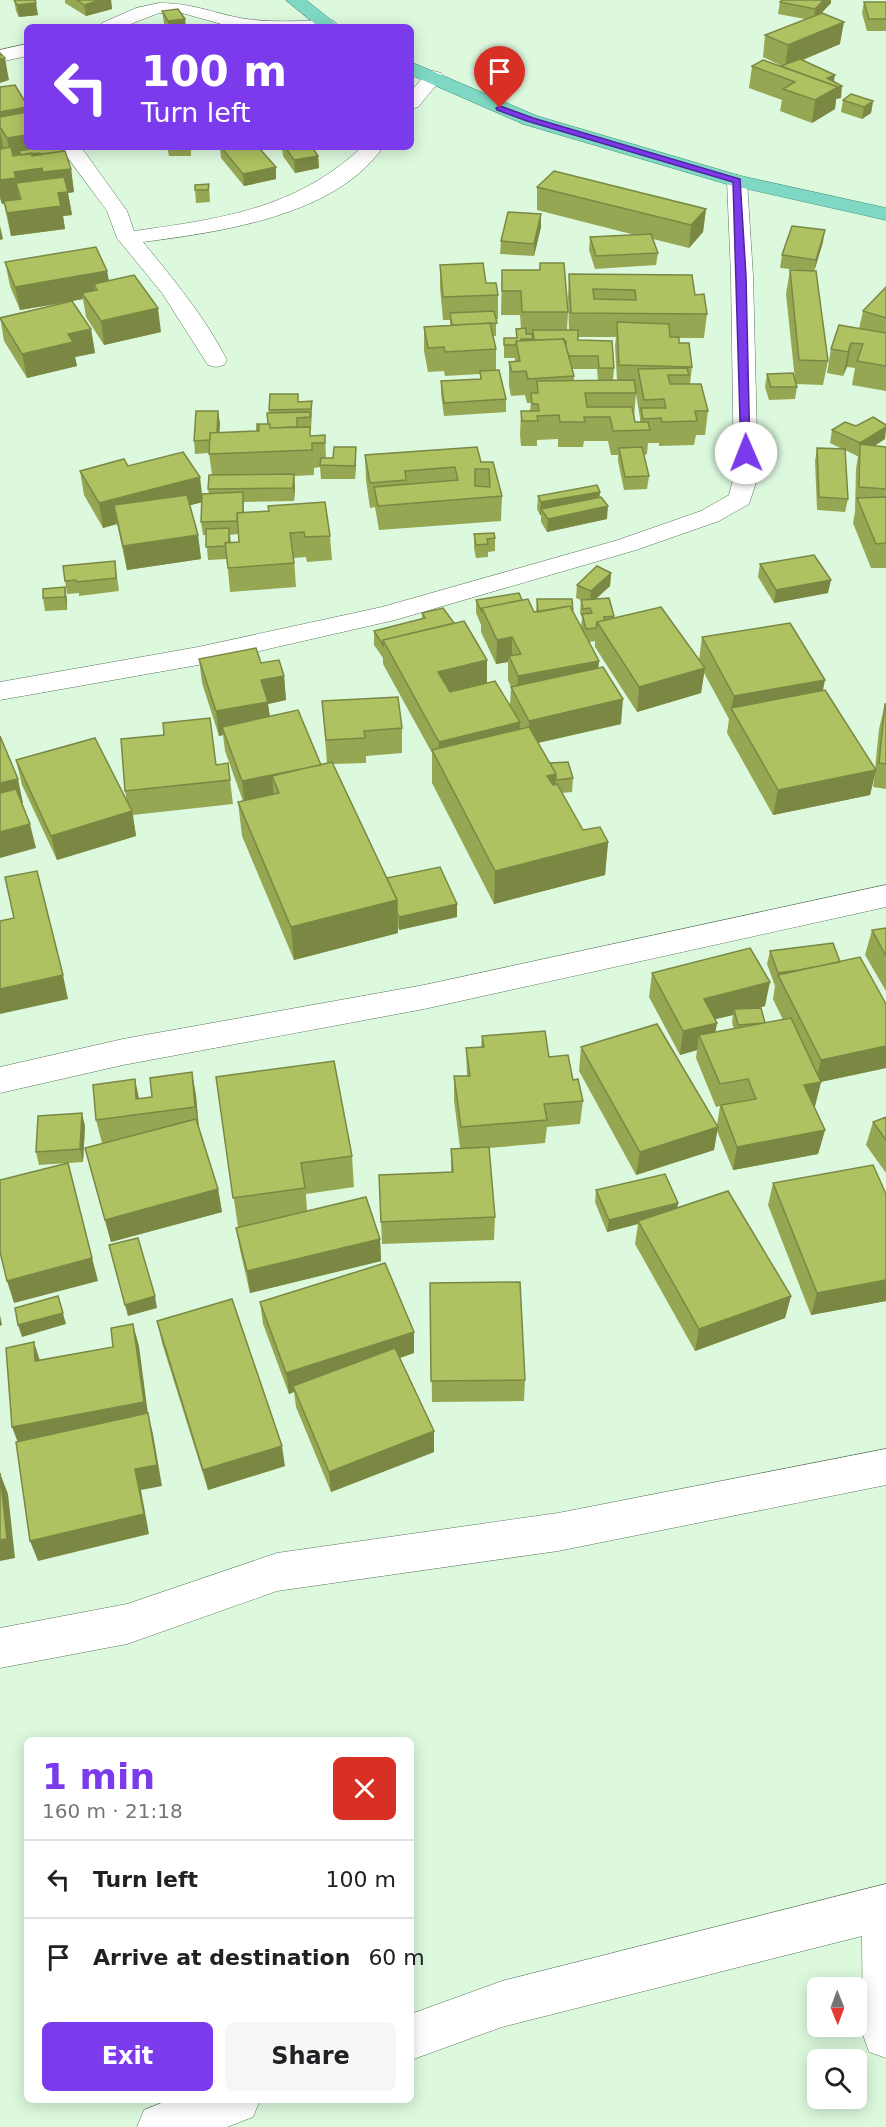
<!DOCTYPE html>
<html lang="en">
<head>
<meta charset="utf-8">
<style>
  :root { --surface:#fff; --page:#f6f6f6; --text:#202124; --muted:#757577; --line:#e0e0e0; --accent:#7c3aed }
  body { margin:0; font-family:"DejaVu Sans",sans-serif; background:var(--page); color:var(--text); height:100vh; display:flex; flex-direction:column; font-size:22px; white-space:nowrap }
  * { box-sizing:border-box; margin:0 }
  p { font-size:20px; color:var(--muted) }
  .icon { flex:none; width:33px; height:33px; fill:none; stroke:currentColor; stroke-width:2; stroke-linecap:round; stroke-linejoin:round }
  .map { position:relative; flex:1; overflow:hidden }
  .panel { position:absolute; left:24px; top:1737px; width:390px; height:366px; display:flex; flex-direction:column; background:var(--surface); border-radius:9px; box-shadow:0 3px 15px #0003 }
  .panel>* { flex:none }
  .banner { position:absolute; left:24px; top:24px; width:390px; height:126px; border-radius:9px; box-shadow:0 3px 15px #0003; background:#7c3aed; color:#fff; overflow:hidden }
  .needle { width:39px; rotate:179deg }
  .fabs { position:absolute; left:807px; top:1977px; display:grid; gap:12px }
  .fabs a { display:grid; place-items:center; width:60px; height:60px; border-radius:9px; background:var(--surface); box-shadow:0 3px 15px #0003; font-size:30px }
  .pin { position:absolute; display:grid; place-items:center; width:51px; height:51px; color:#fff; margin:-62px -26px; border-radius:50% 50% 50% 0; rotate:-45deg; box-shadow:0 0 6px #0007 }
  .pin .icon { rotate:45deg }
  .me { position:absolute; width:66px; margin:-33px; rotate:359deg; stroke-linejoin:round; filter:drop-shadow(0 0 4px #0008) }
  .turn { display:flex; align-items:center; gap:21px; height:126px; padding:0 18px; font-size:27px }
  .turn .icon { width:78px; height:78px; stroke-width:2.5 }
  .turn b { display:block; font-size:42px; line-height:51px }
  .round { display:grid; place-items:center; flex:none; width:63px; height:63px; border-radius:9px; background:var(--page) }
  .headline { display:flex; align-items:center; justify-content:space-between; height:102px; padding:0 18px }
  h1 { font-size:36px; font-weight:800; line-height:45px; color:var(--accent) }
  .cta { display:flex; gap:12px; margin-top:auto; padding:12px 18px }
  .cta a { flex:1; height:69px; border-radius:9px; background:var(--accent); color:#fff; font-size:24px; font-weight:800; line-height:69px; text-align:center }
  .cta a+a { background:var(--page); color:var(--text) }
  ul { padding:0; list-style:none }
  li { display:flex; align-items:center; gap:18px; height:78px; padding:0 18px; border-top:2px solid var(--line) }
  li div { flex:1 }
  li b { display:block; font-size:22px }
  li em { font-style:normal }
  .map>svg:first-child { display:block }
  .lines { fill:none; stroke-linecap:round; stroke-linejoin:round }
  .minor-casing { stroke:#5a745d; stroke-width:1 }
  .tertiary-casing { stroke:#5a745d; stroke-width:1 }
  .trunk-casing { stroke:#408e7a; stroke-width:1 }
  .minor { fill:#fff; fill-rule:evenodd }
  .tertiary { fill:#fff; fill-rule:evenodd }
  .trunk { fill:#7ed8c4; fill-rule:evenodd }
  .wall { fill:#96a753; fill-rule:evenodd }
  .shaded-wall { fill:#7a8844 }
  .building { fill:#aec261; stroke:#7a8844; stroke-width:1.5; fill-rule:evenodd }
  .route { fill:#7c3aed; stroke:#51269a; stroke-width:1.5 }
</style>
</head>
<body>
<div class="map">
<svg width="886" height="2127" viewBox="0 0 886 2127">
  <rect width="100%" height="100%" fill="#dcf9de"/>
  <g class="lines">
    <g class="minor-casing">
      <path id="minor" d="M159,3C192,3 210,12 240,18C269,23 299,21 328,20L334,21L337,25L336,27H232L182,13H159L123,27H99L102,23L136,8Z
        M27,44V56L0,62V50Z
        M434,71L441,73L443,77L418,107L411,109V91L427,73Z
        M60,147H81L127,211L134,231C220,219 296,209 362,147H383C336,216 220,232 143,242C174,280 205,317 227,360L224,365L216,367L208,365L162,293L117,238L107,211Z
        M737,175L744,177L747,181L753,276L758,476L749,504L719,521L636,550L395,620L198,665L0,700V682L198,647L382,607L618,540L701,511L729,495L734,476L731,276L727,181L730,177Z
        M886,1449V1485L558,1551L277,1591L127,1644L0,1668V1628L127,1604L277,1553L558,1513Z
        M886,1884V2058L869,2052L863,2035L862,1936L502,2027L411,2060V2014L502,1981Z
        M169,2100H260L253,2117L227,2127H137L144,2110Z"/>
    </g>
    <g class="tertiary-casing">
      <path id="tertiary" d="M886,885V907L424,1009L123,1065L0,1093V1067L123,1039L424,985Z"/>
    </g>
    <g class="trunk-casing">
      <path id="trunk" d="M286,0H306L340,27H319Z
        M411,62L537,116L741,176L886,208V220L730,185L523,124L411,75Z"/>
    </g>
    <use href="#minor" class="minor"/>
    <use href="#tertiary" class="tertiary"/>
    <use href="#trunk" class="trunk"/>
  </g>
  <path class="wall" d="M14,0L38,15L19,17L16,11Z
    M65,0H111L112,9L86,16L65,3Z
    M782,0H831V3L821,13L840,44L803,60L834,82L841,98L836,99L835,109L812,123L780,111L782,100L749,88L752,66H782L763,57L765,35L805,19L778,14L780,2Z
    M864,2H886V31H867L862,13Z
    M162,11L186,27H166L164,23Z
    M0,87L27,147L71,169L74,192L68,193L72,215L63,216L65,229L11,236L4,204H2L0,199Z
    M843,100L873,101L871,113L862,119L841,112Z
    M167,147H191V156H169Z
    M220,147H258L276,167V179L244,186L221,158Z
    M282,147H312L318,156L319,168L295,173L283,156Z
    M209,184L210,202L196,203L195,190Z
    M537,187L706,209L703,232L689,248L653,239L658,253L656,265L595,269L589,250L590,237L635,235L537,210Z
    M541,214V227L534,256L500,254L501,241Z
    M823,242L814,271L828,361L823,385L796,384L797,387L795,399L769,400L765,387L767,374L795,380L786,294L790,270H799L780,268L782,255Z
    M5,262L107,271L109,281L161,332L104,345L86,317L83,299L72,301L91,329L95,353L75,357L77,366L27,378L4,341L0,317L58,304L20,310L10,286Z
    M440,265L486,283L498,295V319H496V336H493L496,349V370L506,399V412L444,416L441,394V381L480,379V374L445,376L444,371L428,372L424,351V327L450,326V320H443L440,288Z
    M502,270L568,312L567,330H569L568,297L569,274L695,295L707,314L704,338H679V343L692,367L690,384L708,411L705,435H696L694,445L659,446V443H648L647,454L644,455L649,476L647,489L624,490L618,461V455H611L608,441H584L583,447H558V439L537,440V446H521L520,435L521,411H530L531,403H527L525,395L511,396L509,386V362L515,361V358H504V338H516V329H521L520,315H501ZM578,337H616L615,346L617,380H613L614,368L578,340ZM572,369H597L598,380L574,381V376ZM636,394L640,418V422H635L634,417Z
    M886,287V391L852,385L855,368L847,367L843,376L827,373L831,349L859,329L863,311Z
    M299,401H312V414L311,430H310V436L325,435L326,458L356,460L355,479H321L320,467L314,468V475L294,476L295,487L294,501L244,502V513L268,511V506L330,536L332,560L307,562L306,557L294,558L296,587L230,592L227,559L208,560L206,535H203L201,522L202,502L190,505L198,535L201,559L127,570L117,524L103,528L84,495L80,471L128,466L202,499L209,494L208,489L212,475L209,453L195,454L194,441L218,411L220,424L219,433L257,432L268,424L269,410ZM238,534L239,542H231L230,535Z
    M886,425L885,439L874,446L886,447V568H871L853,523L855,512L856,469L858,456H857L845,450L848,499L845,512L817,510L815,461L817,448L842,449L830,443L832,430L856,426Z
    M365,455L481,462H493L502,496L501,521L379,530L375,507L370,508L366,480Z
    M538,496L600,497L607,519L547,532L541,522V515H540L537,509Z
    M474,534L495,538V551L488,552V557L476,558L474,548Z
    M115,561L119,591L79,596V593L67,594L65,581Z
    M760,564L828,593L774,603L758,577Z
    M611,573L610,586L596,599L614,616V618L699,660L702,637L822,691L875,769L879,729L885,704H886V789L873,787L875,774L870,795L773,815L727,733L729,719L704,673L701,693L637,712L595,647V641L589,642L599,661L598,668L621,724L538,743L550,763L573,778L572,792L562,793L583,830L608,842L605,875L494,904L432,783V753L383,664V658L374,645V631L422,619V613L487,683L510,705L511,687L508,680V662L496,664L481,632V625L476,613V600H522L534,612H536L537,599L573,612L581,627L582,618L580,613L581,600L576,598L577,585Z
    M65,587L67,600V610L45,611L43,598Z
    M199,659L261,663L284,676L286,700L268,704L270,717L321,765L327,763L322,701L402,728V753L366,756V763L333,764L387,878L457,917L399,930L398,926V933L294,960L242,836L238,802L243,801L225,751L223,735L219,736L202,683Z
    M16,760L127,802L125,791L216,765L230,780L233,804L133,815L136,836L57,860L22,785Z
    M886,928V991L865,955L872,930Z
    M770,951L840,962L886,1004V1068L821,1082L815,1106H813L825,1130L818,1154L733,1170L717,1131L714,1150L636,1175L579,1071L581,1047L717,1125L720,1106L716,1107L696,1058L697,1050L680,1055L649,997L652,973L765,1006L759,1008L765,1023L783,1020L773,999L775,986L767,964ZM733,1015L732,1022L734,1029L715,1032L717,1023L715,1019Z
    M482,1036L549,1057L573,1080L583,1101L580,1124L547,1127L545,1143L489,1148L495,1217L494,1240L382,1244L379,1175L451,1172V1149L460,1148L454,1100V1076H467L466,1048L481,1047Z
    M192,1072L196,1096L199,1128L218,1189L222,1212L111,1242L85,1148L107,1142L102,1143L96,1120L139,1099L152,1097Z
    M216,1077L352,1156L354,1187L306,1194L307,1211L380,1239L381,1261L250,1293L240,1250L236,1228L238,1227Z
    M886,1117V1173L866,1145L873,1122Z
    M85,1126L83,1162L39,1165L36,1152Z
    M773,1183L886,1194V1301L811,1315L768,1205Z
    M596,1190L678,1203L677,1208L791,1296L785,1318L695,1351L635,1244L638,1224L607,1232L595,1202Z
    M430,1283L525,1380L524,1401L432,1402Z
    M260,1302L414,1332V1353L400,1358L434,1431V1452L331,1492L296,1407L294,1392L289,1394L263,1324Z
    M157,1321L285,1466L208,1490L162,1343Z"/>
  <path class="shaded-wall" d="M101,0H111L112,9L86,16L84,5Z
    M824,0H831V3L814,21L815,9Z
    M36,3L38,15L19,17L17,5Z
    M185,19L186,27H169L168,21Z
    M844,22L840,44L785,67L788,45Z
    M5,58L9,80L0,83V59Z
    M835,75L833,87L827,78Z
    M842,86L841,98L836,99L835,109L812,123L815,100L838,87Z
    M873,101L871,113L862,119L864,107Z
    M27,107V131L0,127V112Z
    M0,131L3,148L0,149Z
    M27,135V147H48L40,153L42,165L22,156L19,151L21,160L11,161L7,138Z
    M318,156L319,168L295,173L294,160Z
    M276,167V179L244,186L243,174Z
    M42,168L46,191L16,183L20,202L2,204L0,195V180L14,172Z
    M71,169L74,192L68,193L72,215L63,216L65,229L11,236L7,213L47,195L43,172Z
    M706,209L703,232L689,248L691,225Z
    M541,214V227L534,256V244Z
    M0,226L3,239L0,240Z
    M825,230L823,242L814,272L816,260Z
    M107,271L111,294L97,290L94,284L95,297L82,293L83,299L20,310L15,287Z
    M158,308L161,332L104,345L101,321Z
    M91,329L95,353L75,357L77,366L27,378L22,354L68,334Z
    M851,343L847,367L843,376L848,352Z
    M218,411L220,424L218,453L217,440Z
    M886,427L885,439L860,455V444L857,456L860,443Z
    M356,447V460L355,479V466Z
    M294,474L295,487L294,501L293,488Z
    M200,477L203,502L118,524L114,505L117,524L103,528L99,503Z
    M600,492L599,505L541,509V515H540L541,502Z
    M608,506L607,519L547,532L548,519Z
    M198,535L201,559L127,570L123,546Z
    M611,573L610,586L590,604L591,591Z
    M831,580L828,593L774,603L776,590Z
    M65,587L67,600V610L65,597Z
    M512,637V661L509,656L508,662L496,664L497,640Z
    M487,660V685L438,696V672Z
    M599,661L597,685L517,699L518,676Z
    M705,668L701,693L637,712L639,687Z
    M284,676L286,700L268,704L271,726L222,727L223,735L219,736L216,711L261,680Z
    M825,680L820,705L731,710L734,696Z
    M623,699L621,724L528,745L529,721Z
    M520,722L519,746L439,764V742Z
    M321,765L279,793L272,776L274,800L245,806L242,781Z
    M876,770L870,795L773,815L778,790Z
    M556,774L554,807L547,776Z
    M18,779L23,803L0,810V783Z
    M132,811L136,836L57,860L51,836Z
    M30,824L36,848L0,858V832Z
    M608,842L605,875L494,904L495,871Z
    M397,900L398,933L294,960L291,927Z
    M457,904V917L399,930V917Z
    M63,975L68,999L0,1014V989Z
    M770,982L765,1006L736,1014L734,1009L733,1015L700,1023L704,999Z
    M717,1023L713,1046L699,1035L697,1050L680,1055L683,1031Z
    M886,1046V1068L815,1083L821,1060Z
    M192,1072L196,1096L199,1130L195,1107Z
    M135,1079L140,1103L136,1099Z
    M821,1082L815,1106L798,1109L804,1085Z
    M82,1113L85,1126L83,1162L80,1149Z
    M718,1127L714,1150L636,1175L640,1152Z
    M825,1130L818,1154L733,1170L737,1147Z
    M68,1163L98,1281L14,1303L7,1281Z
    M218,1189L222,1212L111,1242L105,1220Z
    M678,1203L676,1215L638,1221V1224L607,1232L609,1220Z
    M380,1239L381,1261L250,1293L247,1271Z
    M886,1280V1301L811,1315L817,1293Z
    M58,1296L66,1324L22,1337L18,1325Z
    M155,1296L157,1308L128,1316L125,1305Z
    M791,1296L785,1318L695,1351L699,1329Z
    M0,1315L2,1325L0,1326Z
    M133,1324L139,1346L148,1414L153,1434L162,1486L141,1490L149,1534L38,1561L30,1541L135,1469L20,1448L12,1427L144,1402Z
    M414,1332V1353L296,1392L293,1386L294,1392L289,1394L286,1373Z
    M34,1342L41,1364L35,1361Z
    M434,1431V1452L331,1492L329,1472Z
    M282,1446L285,1466L208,1490L203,1470Z
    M0,1473L8,1494L15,1558L0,1561Z"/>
  <path class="building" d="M14,0H35L36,3L17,5Z
    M77,0H101L84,5Z
    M782,0H824L815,9L780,2Z
    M864,2H886V19H869Z
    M178,9L185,19L168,21L162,11Z
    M822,13L844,22L788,45L765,35Z
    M0,53L5,58L0,59Z
    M800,59L835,75L827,78L842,86L838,87L781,66Z
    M763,60L838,87L815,100L783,89L795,82L752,66Z
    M15,85L27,105V107L0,112V87Z
    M851,94L873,101L864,107L843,100Z
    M27,112V135L7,138L0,127V117Z
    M11,147L13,156L32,153V156L65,151L71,169L43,172L42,168L14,172L16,178L0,180V149Z
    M41,147H61L64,151L41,154L40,153L21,155L19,151Z
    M221,147H258L276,167L243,174Z
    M285,147H312L318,156L294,160Z
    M554,171L706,209L691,225L537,187Z
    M64,177L68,192L58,193L61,206L7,213L4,201L21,199L16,183Z
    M209,184L208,190H195V185Z
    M508,212L541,214L534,244L501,241Z
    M792,226L825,230L816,260L782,255Z
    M651,234L658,253L596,256L590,237Z
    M96,247L107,271L15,287L5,262Z
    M483,263L486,283H496L498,295L443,297L440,265Z
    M540,263H564L568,312H522L521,291H502V270H540Z
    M790,270L816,271L828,361L799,360Z
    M569,274L692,275L695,295L704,294L707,314L571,313ZM593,289L635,290L636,300L594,299Z
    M134,275L158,308L101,321L82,293L97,290L94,284Z
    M886,287V318L863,311Z
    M72,301L91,329L68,334L73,342L22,354L0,318Z
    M494,311L497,323L452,325L450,313Z
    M617,322L669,324L670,337H679V343H689L692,367L619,365Z
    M490,323L496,349L445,352L444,347L428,348L424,327Z
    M839,325L886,333V366L857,361L863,344L851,343L848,352L831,349Z
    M526,328V334H532L533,339H521V341H516V345H504V338H517L516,329Z
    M533,330H578V340L612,341L614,368H599L598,356H569L566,347V341H564V339L534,340Z
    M564,339L574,376L528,379L526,371L512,372L509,362L520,361L516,341Z
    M687,368L689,375H668L670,384H701L708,411H695L697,421L662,422L661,418L643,419L641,408H666L664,399L644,400L638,369Z
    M499,370L506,399L444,403L441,381L481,379L480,371Z
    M793,373L797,387H771L767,374Z
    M634,380L636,393H585L587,407H632L635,422H648L650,430L613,431L610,417H584L585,422H560L559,415L537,416L538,421H522L521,411H539L538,404H532L531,393H538L537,381Z
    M270,394H298V402L312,401L311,409L269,410Z
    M196,411H218L217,433H210V440L194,441Z
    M310,412V417L297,418V427L270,428V424H259H268L267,413Z
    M873,417L886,425V427L860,443L832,430L845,422L856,426Z
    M257,424H259V431H257Z
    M259,424H270V428L310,427V436L325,435V443H312V450L209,454L210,433L259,431Z
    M860,444L886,447V489L859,487Z
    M334,447H356L355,466L320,465L321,458H333Z
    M477,447L481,462H493L502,496L378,506L374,487L458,480L455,467L405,471L406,480L370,483L365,455ZM475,469H489L490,487L475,486Z
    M642,447L649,476L625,477L619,448Z
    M817,448L845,449L848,499L819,497Z
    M183,452L200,477L99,503L80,471L124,459L128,466Z
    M294,474L293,488L208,489L209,475Z
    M597,485L600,492L541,502L538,496Z
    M243,492V513H237V521L201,522L202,494Z
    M187,495L198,535L123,546L114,505Z
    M601,497L608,506L548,519L541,509Z
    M886,497V543L876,544L857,498Z
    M325,502L330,536L305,537L304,532L290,533L294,563L228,568L225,543L239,542L237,513L269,511L268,506Z
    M229,528V542L225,543L226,546L206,547V529Z
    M494,533L495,538L487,539L488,544L476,545L474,534Z
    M814,555L831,580L776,590L760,564Z
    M115,561L116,578L77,582L76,580L65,581L63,566Z
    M597,566L611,573L591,591L577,585Z
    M65,587V597L43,598V589Z
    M519,593L522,600L482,608V612L476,600Z
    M609,598L614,616L604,617L605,620L597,622L596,628L586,629L582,614L592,613L590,608L583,609L581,600Z
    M528,599L534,612L570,606L599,661L518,676L509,656L521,654L512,637L497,640L482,608Z
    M537,599H572L573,612L570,606L538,612Z
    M661,607L705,668L639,687L597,622Z
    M443,608L454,623L383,640V645L374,631L425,618L422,613Z
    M464,621L487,660L438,672L450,692L495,681L520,722L439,742L383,640Z
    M790,623L825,680L734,696L702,637Z
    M256,648L261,663L279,660L284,676L261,680L268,702L216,711L199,659Z
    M603,667L623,699L529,721L511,687Z
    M825,690L876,770L778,790L731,708Z
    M398,697L402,728L364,731L365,738L326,740L322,701Z
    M885,704H886V764L879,763Z
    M298,710L321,765L242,781L222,727Z
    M210,718L216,765L228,763L230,780L125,791L121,739L164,735L163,723Z
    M529,727L556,774L547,776L553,785L557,784L583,830L600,827L608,842L495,871L432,750Z
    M0,736L18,779L0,783Z
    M95,738L132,811L51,836L16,760Z
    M332,762L397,900L291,927L238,802L279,793L272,776Z
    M568,762L573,778L556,780V774L550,763Z
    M16,789L30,824L0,832V793Z
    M440,867L457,904L399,917L397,913V900L387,878Z
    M37,871L63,975L0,989V921L14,918L5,877Z
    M886,928V956L872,930Z
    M833,943L840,962L799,970L778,973L770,951Z
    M750,948L770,982L704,999L717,1023L683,1031L652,973Z
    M860,957L886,1004V1046L821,1060L778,975Z
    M761,1008L765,1023L738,1025L734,1009Z
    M791,1018L821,1082L804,1085L825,1130L737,1147L721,1105L756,1099L748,1079L720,1084L699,1035Z
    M657,1024L718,1127L640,1152L581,1047Z
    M545,1031L549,1057L568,1055L573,1080L578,1079L583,1101L544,1104L547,1120L461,1127L454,1076H470L466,1048L484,1047L482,1036Z
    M334,1061L352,1156L301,1163L305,1188L233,1198L216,1077Z
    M192,1072L195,1107L96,1120L93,1085L135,1079L136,1099L152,1097L150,1078Z
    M82,1113L80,1149L36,1152L38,1116Z
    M886,1117V1140L873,1122Z
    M196,1119L218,1189L105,1220L85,1148Z
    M489,1147L495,1217L381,1222L379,1175L453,1172L451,1149Z
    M68,1163L92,1258L7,1281L0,1252V1180Z
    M873,1165L886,1194V1280L817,1293L773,1183Z
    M665,1174L678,1203L609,1220L596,1190Z
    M728,1191L791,1296L699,1329L638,1221Z
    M366,1197L380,1239L247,1271L236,1228Z
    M138,1238L155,1296L125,1305L109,1245Z
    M385,1263L414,1332L286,1373L260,1302Z
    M520,1282L525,1380L431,1381L430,1283Z
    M58,1296L63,1313L18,1325L15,1308Z
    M232,1299L282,1446L203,1470L157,1321Z
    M133,1324L144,1402L12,1427L6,1348L34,1342L35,1361L113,1347L111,1328Z
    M395,1348L434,1431L329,1472L293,1386Z
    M148,1413L157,1465L135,1469L144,1514L30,1541L16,1442Z
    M0,1473L7,1539L0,1540Z"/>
  <path class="route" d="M500,106L533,118L740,179L746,276L750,455L741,453L733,182L527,121L497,110L496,108Z"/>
</svg>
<div class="fabs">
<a><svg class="needle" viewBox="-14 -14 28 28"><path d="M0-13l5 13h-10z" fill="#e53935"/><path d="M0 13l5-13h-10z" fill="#757577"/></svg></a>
<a><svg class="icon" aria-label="search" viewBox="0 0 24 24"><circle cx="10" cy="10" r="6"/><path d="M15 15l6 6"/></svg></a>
</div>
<div class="pin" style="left:500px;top:108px;background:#d93025"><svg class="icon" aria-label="arrive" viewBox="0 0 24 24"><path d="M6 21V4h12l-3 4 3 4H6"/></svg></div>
<svg class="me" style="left:746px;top:453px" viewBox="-20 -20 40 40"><circle r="19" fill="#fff"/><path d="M0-13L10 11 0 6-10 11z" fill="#7c3aed"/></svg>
<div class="banner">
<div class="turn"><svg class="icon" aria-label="left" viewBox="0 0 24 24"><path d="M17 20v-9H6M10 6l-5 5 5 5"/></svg><div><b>100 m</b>Turn left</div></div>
</div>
<section class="panel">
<div class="headline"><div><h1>1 min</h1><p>160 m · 21:18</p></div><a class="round" style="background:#d93025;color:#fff"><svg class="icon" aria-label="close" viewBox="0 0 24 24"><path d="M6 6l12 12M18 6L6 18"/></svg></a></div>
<ul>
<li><svg class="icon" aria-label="left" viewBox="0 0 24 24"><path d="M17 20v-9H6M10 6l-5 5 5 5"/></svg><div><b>Turn left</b></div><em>100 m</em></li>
<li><svg class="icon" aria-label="arrive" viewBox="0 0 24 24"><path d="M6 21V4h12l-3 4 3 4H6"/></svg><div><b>Arrive at destination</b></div><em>60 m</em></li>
</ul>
<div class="cta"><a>Exit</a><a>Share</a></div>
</section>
</div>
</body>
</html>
